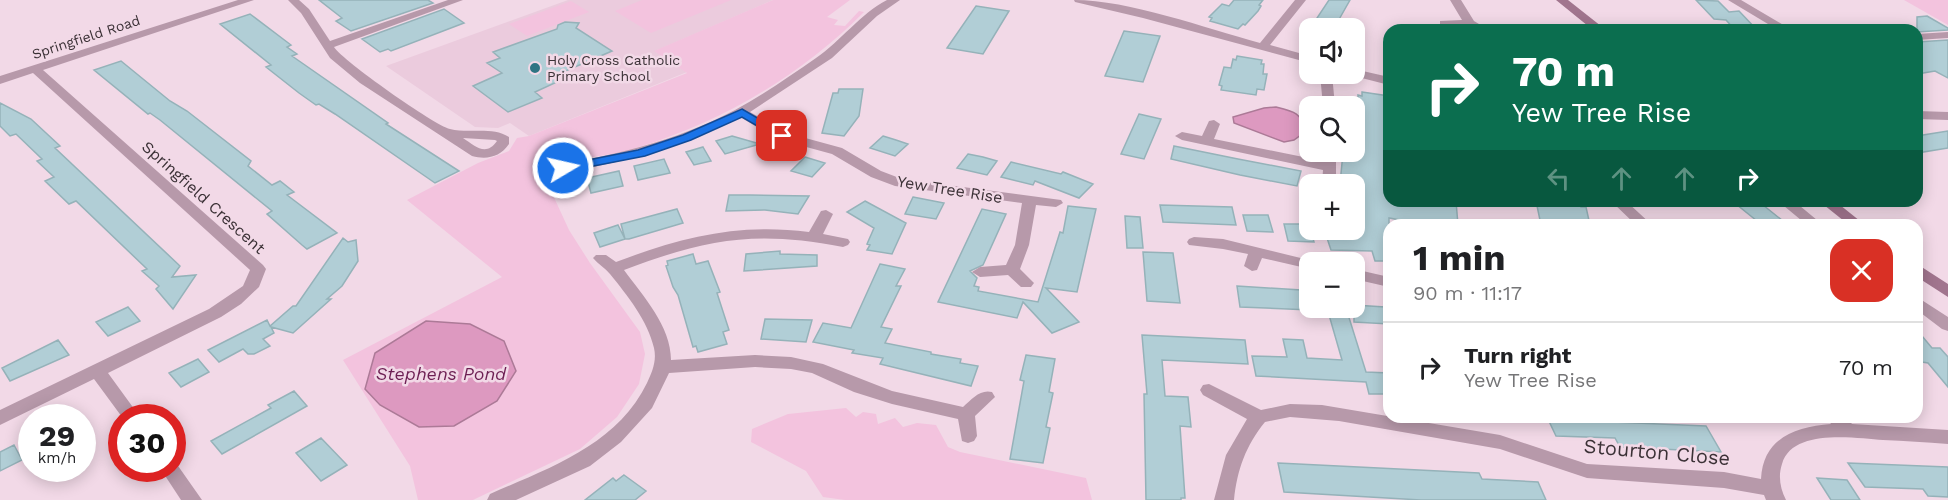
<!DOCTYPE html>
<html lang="en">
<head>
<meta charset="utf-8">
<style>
  :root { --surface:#fff; --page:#f2f2f2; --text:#202124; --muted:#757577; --line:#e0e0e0 }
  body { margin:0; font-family:"Work Sans",sans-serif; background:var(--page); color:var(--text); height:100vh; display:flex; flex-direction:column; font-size:22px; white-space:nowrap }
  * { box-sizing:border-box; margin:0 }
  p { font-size:20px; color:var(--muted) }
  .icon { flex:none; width:33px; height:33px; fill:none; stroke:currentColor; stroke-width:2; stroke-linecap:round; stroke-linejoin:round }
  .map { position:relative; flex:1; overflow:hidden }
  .drawer { position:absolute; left:1383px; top:219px; width:540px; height:204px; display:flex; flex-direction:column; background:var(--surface); border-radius:18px; box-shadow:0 3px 15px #0003 }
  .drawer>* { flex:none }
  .banner { position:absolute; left:1383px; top:24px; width:540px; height:183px; border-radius:18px; box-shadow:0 3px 15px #0003; background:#0b6e4f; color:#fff; overflow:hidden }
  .buttons { position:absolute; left:1299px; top:18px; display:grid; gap:12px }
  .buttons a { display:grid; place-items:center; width:66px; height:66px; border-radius:12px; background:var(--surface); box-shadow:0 3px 15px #0003; font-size:30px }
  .speed { position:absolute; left:18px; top:404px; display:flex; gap:12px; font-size:30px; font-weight:700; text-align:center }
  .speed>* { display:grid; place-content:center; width:78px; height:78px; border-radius:50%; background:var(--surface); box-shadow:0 3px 15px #0003; line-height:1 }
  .speed small { font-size:15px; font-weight:400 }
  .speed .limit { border:9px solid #d22; background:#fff; color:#111 }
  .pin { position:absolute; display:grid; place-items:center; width:51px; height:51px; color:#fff; margin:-26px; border-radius:12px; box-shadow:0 3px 9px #0006 }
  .me { position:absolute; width:66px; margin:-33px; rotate:81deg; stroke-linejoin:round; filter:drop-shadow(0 0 4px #0008) }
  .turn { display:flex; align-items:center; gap:21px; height:126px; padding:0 30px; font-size:27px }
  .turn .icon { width:78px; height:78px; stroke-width:2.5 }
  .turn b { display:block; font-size:42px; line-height:51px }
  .lanes { display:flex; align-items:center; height:57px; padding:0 30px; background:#0003; justify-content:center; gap:30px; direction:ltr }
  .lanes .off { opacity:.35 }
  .round { display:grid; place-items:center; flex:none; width:63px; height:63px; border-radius:18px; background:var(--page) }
  .headline { display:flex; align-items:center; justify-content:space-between; height:102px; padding:0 30px }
  h1 { font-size:36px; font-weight:700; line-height:45px }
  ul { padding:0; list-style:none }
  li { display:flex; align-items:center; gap:18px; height:90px; padding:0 30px; border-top:2px solid var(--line) }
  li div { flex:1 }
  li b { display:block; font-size:22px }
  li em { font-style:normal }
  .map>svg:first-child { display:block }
  .built { fill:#ebcbdd }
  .green { fill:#f3c3de }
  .water { fill:#dd99c0; stroke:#ac7a97; stroke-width:1.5 }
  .building { fill:#b1ced6; stroke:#95b2b9; stroke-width:1.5 }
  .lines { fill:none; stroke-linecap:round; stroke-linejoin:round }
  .minor { fill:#b799aa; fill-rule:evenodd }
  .secondary { fill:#a1758e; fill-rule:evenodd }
  .route { fill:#1a73e8; stroke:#114b97; stroke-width:1.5 }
  .poi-dot { fill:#2f7483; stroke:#f2d9e7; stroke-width:2 }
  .labels { text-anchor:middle; stroke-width:5; stroke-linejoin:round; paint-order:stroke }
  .far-street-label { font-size:14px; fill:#3b3136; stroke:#f2d9e7 }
  .far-poi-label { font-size:14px; fill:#3b3136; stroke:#f2d9e7; text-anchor:start }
  .street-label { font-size:16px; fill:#3b3136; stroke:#f2d9e7 }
  .water-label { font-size:18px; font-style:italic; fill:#6d1f53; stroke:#f2d9e7 }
  .near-street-label { font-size:20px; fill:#3b3136; stroke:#f2d9e7 }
</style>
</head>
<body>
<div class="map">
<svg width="1948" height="500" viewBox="0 0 1948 500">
  <rect width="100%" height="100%" fill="#f2d9e7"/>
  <path class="built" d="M568,0H773L655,51L687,72L529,136L510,123L498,128L475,127L386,66Z"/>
  <path class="green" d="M642,0H731L651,33L615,11Z
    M773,0H850L827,17L838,20L834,25L845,26L859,11L864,12C801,75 724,121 639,147C608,157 572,159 540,165L533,176L552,193L569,230L590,263L640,332L645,354L639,384L617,417L580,449L473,500H418L410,466L343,360L502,277L407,200L478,163L509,151L517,138L529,136L687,73L654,51Z
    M1904,0H1948V25Z
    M571,1L589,12L527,36L509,24Z
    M846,408L856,417L863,412L876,414L878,424L895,418L903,427L917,423L936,425L948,447L960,452L1086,478L1092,500H845L823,497L806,471L751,442L752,429L788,414Z"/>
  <path class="water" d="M1276,107C1293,111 1303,113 1305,132L1294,140L1284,142L1234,123L1233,117L1264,108Z
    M426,321L470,324L504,341L516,371L497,401L454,426L419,427L380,405L365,389L375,353Z"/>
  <path class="building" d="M319,0H428L433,3L351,31L336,21L342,18Z
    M1234,0H1263L1259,5L1261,6L1258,11L1245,25L1243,24L1238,29L1210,21L1212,18L1209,17L1222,4L1229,6Z
    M1329,0H1350L1337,23L1317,18Z
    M1696,0L1718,1L1729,12L1739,11L1757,30H1735L1726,20L1714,19Z
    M976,6L1009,11L983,54L947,48Z
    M444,9L464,23L391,51L388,49L380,52L362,39Z
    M250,14L291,45L287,47L297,54L292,56L388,123L386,124L459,171L435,183L335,114L319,104L316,105L299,93L266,67L271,65L220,24Z
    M1927,16L1948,28V30L1917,32V17Z
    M565,22L579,23L576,28L612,51L563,72L557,82L535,92L542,98L508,112L473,86L502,73L487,63L500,58L493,52L557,29L558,25Z
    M1124,31L1160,36L1143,82L1105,76Z
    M1948,40V78L1935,71L1917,74V42Z
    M1237,56L1262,60L1261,64H1264L1263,74H1267L1264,90L1257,89L1256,95L1221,90L1222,86L1219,85L1224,67L1231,68L1233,59L1236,60Z
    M121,61L170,101L187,111L251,161L248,166L272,185L280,181L294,192L287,195L337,233L307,249L302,245L267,214L272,211L160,120L150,113L148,114L94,70Z
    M839,89H863L859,116L844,136L822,133L833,93H838Z
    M1362,92L1389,96V201H1456L1458,225H1427L1389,218V261H1375L1372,251L1331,250L1325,232L1354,233V184H1340L1343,153L1354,155V104L1358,105V95L1362,96Z
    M0,103L31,119L60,146L55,148L180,266L172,277L196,275L173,309L156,289L159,286L142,271L147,269L76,201L69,204L45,181L54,177L37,161L42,159L16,134L10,136L0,126Z
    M1139,114L1161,119L1144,159L1121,154Z
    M1948,131V148L1917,153V136Z
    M732,136L760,144L725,154L716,141Z
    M883,136L896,140L908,144L895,156L870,148Z
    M1174,146L1238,159L1301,171L1297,186L1240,175L1171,159Z
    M703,147L711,161L694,165L686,152Z
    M968,154L983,157L997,161L987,175L957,168Z
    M805,157L825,163L812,177L791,171Z
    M664,159L670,173L638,180L634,166Z
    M1011,162L1061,174L1063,172L1093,184L1079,198L1035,181L1033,185L1001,177Z
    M619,171L623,186L591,193L587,178Z
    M729,195H750L809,196L798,214L765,210L726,211Z
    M913,197L944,203L936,219L905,214Z
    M865,201L906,223L892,254L867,250L870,245L867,244L874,228L847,212Z
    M1536,201H1580L1581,207H1586L1590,225H1541Z
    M1758,201L1788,225H1762L1736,204Z
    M1160,205L1232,207L1236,225L1163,222Z
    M1068,206L1096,209L1077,292L1046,288L1079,322L1052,333L1023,302L1017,318L938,302L982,209L1006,214L983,265L970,271L977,278L974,286L979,287L978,291L1038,302L1060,232L1063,233Z
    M677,209L683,223L629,239H625L621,224Z
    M1243,215H1268L1273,232L1247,231Z
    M1125,216L1140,217L1143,248H1127Z
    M1284,224H1309L1314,242L1288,241Z
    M618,225L625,239L600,247L594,233Z
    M343,238L348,242L356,240L358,261L342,286L327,299H331L293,333L271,327L274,333L263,339L270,346L254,354H248L243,349L219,362L208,350L267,320L270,326L293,306H296Z
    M780,251V254L817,255V266L744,271L746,254Z
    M1143,252L1173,253L1180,303L1147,301Z
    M693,254L696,264L708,261L720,292L717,293L729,330L723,332L727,344L698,352L696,346L693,347L678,295L673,287L666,266L668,265L667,261Z
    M880,264L905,269L896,286H901L881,327L892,329L885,343L931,352V354L961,359L960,363L978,366L971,386L880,364L883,358L852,353L854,350L813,342L823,323L851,328Z
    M1237,286L1301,290V293L1310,294V310L1240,307Z
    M1354,305L1385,307L1389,324L1354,322Z
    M128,307L140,321L108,336L96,322Z
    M1327,308H1346L1366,372L1389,373V394H1369L1366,382L1256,376L1252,356L1287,357L1283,339L1303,340L1307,358L1342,360Z
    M765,319L812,320L806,342L761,339Z
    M1917,330L1932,348H1940L1948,357V387L1928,363L1922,362L1917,356Z
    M1142,335L1245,340L1248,364L1162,360L1165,396L1188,397L1191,427L1180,426L1185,498H1181V500H1146L1144,394H1147Z
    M58,340L69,355L10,381L2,368Z
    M1026,355L1055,359L1049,392L1053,393L1046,427L1050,428L1043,463L1010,459L1024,381L1020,380Z
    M198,359L209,372L181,387L169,373Z
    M294,391L307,406L222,454L211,441L271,408L268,405Z
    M1547,417H1587L1589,421L1706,426L1721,452L1620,447L1615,438L1556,436Z
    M321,438L347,465L321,481L296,453Z
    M14,445L22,460L0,471V452Z
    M1278,463L1479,473L1482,479L1538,482L1546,500H1421L1284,492Z
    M1848,463L1948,467V497L1928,496L1923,489L1865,487Z
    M624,475L646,491L635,500H585L613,478L616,481Z
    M1817,478L1847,480L1860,500H1831Z"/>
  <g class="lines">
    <path class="minor" d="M238,0H254L43,70L263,265L266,269L259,287L241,304L221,317L108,373L140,417H122L94,379L0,425V410L209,309L243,286L250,270L33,73L0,84V76Z
      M288,0H299L309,9L330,41L448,0H463L334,47C343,61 434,125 450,129C469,134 492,126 509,137V144C500,157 487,160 472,156L360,83L330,58L301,13ZM463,138L495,140L497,141C486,157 475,146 463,138Z
      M887,0H900L877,16L832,58L750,112L787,133L842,148L881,171L902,179L1061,200L1063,203L1056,207L1036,205L1029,245L1020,269L1034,283L1031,287H1021L1008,275L980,277L972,272L980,267L1006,265L1015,245L1022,203L895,186L871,177L832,154L777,139L740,117C686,144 629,162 570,171L567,194H557L555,191L556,173L542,175L535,171L542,167C609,157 674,142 735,110C763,95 790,76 816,58C841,41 860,14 887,0Z
      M1074,0C1129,0 1205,28 1260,43L1295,0H1306L1270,45L1310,56V63L1143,18L1075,2Z
      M1450,0H1461L1474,21L1489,30L1440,25V21L1462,20Z
      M1728,0H1741L1792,30H1778Z
      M1675,25L1683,30H1671V26Z
      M1805,27H1818L1824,30H1799Z
      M1948,32V38L1917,40V34Z
      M1354,69L1389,77V85L1350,75L1354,74Z
      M1320,74H1332L1335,106H1323Z
      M1917,111L1948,112V120L1917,119Z
      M1214,120L1220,124L1214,139L1323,161L1324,152H1336V184H1322L1323,170L1182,140L1175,136L1182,132L1202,136L1209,121Z
      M1611,201H1626L1652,225H1636Z
      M1778,201H1794L1823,225H1807Z
      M826,210L833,214L823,234L848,239L850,242L848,245L843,247C755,230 706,239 624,270C643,296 671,326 671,360L755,355L791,357L823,364L892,391L963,407C972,399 980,389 992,392L995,397L975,416L977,436L974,441L968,443L962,441L958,419L892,404L854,392L812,373L791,369L755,367L669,373L652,408L621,442L590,466L516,500H487L490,494C549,468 617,445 647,383C652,372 657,361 654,348C648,321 627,295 610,274C605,268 598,264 593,258L596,255H606L616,262C682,237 738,223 809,232L821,211Z
      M1194,237L1223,239L1317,262H1310V269L1262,258L1257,270L1252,271L1244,266L1248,254L1223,249L1189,245L1187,242L1189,239Z
      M1354,269L1389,277V287L1354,279Z
      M1917,297L1948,317V331L1942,329L1917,310Z
      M1209,384L1261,410L1290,404L1322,405L1500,435L1587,464L1724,472L1761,479C1763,438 1795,427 1831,424L1826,417H1846L1852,424L1948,430V444C1926,442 1905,441 1883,440C1855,438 1792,428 1782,464C1778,476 1780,488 1786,500H1766L1764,495L1724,488L1587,478L1500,449L1339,421L1290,417L1265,422C1246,445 1237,470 1234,500H1214L1226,455L1247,419L1203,395L1200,390L1203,385Z
      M172,462L176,463L202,500H181L160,468H172Z"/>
    <path class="secondary" d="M1556,0H1568L1606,30H1593Z
      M1819,201H1835L1865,225H1849Z
      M1917,264L1948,284V297L1917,277Z"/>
  </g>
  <path class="route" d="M742,109L788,136L782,139L778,138L742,117L691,140L645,156L563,172L557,168L563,165L638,150L683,135Z"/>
  <circle class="poi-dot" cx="535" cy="68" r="6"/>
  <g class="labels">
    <g class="far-street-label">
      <text transform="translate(86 37) rotate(-18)" y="5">Springfield Road</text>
    </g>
    <g class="far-poi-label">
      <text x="547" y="65">Holy Cross Catholic<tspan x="547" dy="16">Primary School</tspan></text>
    </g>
    <g class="street-label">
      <text transform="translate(950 189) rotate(9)" y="6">Yew Tree Rise</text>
      <text transform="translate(204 197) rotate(42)" y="6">Springfield Crescent</text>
    </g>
    <g class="water-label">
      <text x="441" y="380">Stephens Pond</text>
    </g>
    <g class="near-street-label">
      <text transform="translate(1657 452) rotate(5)" y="7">Stourton Close</text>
    </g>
  </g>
</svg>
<div class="buttons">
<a><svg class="icon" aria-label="sound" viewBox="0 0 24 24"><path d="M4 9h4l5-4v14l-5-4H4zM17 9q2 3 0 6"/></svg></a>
<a><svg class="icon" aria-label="search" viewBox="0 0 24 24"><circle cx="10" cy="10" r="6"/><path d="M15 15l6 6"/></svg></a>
<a>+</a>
<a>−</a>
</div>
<div class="speed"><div>29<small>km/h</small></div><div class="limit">30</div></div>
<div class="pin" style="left:782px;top:136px;background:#d93025"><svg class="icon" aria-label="arrive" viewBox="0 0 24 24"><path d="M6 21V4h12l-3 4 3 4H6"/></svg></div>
<svg class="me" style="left:563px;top:168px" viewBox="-20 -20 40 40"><circle r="17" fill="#1a73e8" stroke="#fff" stroke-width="3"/><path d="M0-11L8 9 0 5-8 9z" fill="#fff"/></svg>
<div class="banner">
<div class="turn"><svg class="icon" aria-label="right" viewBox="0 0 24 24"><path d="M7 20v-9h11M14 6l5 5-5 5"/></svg><div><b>70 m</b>Yew Tree Rise</div></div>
<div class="lanes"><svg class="icon off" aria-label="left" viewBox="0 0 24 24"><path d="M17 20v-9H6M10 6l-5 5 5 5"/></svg><svg class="icon off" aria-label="ahead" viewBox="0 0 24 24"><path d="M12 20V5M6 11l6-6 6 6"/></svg><svg class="icon off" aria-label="ahead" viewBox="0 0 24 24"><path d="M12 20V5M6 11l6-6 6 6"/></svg><svg class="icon" aria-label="right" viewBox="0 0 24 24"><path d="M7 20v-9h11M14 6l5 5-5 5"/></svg></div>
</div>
<section class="drawer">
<div class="headline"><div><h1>1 min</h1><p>90 m · 11:17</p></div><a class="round" style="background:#d93025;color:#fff"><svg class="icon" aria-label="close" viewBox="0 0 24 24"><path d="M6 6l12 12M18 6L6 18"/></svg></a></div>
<ul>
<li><svg class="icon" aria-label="right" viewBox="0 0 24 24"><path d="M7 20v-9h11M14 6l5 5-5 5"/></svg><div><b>Turn right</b><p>Yew Tree Rise</p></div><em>70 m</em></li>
</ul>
</section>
</div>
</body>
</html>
